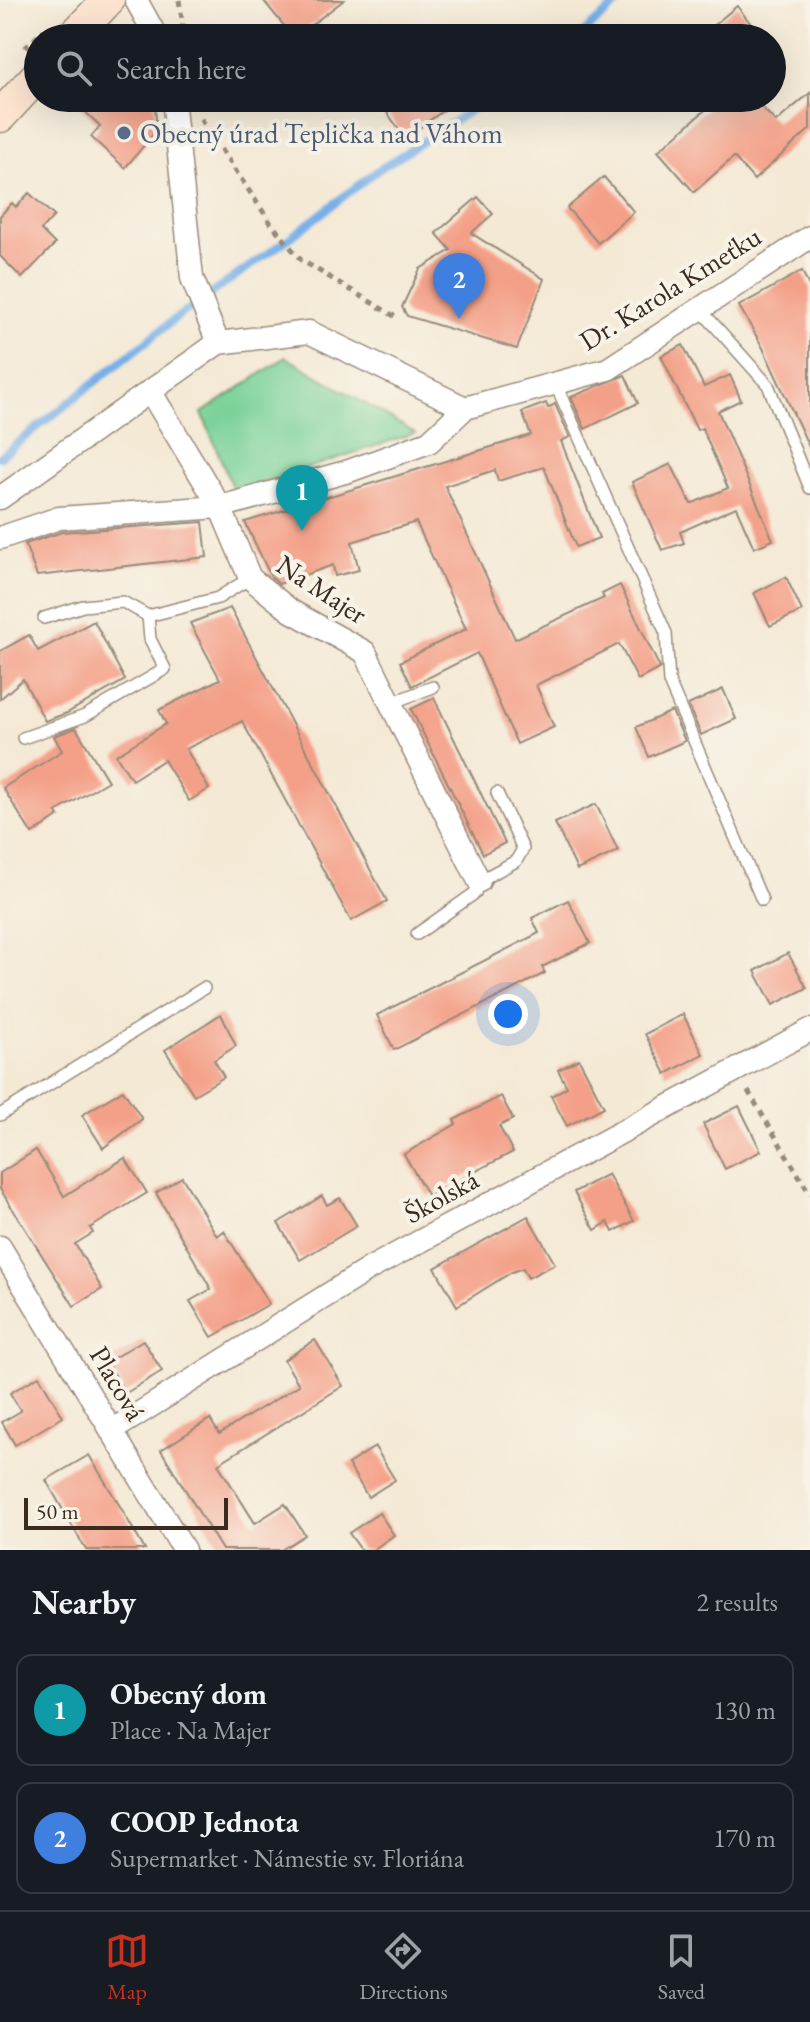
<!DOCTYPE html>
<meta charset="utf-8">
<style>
:root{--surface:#171b24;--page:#20242c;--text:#f1f3f6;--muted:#9ea1a6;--line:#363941;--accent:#c8321e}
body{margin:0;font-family:"EB Garamond",serif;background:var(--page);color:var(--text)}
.scale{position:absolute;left:24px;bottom:20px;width:204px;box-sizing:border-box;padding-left:8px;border:4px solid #3b2a1e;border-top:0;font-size:22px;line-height:28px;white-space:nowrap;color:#3b2a1e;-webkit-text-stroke:6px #f7f3e8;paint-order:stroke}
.you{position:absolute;left:508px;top:1014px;width:28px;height:28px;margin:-20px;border:6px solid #fff;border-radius:50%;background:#1a73e8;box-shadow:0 0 0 12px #1a73e833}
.badge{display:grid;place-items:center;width:52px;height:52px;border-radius:50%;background:var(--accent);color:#fff;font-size:26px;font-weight:700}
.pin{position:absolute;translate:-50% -66px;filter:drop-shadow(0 2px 4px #0008)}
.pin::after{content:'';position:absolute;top:42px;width:28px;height:24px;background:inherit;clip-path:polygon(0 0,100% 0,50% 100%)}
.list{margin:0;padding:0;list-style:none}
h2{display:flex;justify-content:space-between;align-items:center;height:104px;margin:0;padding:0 32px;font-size:34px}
h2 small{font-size:26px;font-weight:400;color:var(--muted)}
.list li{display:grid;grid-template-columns:52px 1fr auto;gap:24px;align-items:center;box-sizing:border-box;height:112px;margin:0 16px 16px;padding:0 16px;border:2px solid var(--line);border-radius:16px}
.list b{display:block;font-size:30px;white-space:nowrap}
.list p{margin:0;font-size:26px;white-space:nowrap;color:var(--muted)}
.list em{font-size:26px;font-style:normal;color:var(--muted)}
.icon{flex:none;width:44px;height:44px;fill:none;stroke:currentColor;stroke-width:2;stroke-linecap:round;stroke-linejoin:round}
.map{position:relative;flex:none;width:810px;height:1550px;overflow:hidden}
.search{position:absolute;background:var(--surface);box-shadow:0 8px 32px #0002;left:24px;right:24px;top:24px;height:88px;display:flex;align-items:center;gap:20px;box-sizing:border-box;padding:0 28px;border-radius:44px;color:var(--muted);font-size:30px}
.sheet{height:360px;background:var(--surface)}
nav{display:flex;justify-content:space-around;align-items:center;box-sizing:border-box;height:112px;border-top:2px solid var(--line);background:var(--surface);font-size:22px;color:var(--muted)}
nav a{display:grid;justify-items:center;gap:4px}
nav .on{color:var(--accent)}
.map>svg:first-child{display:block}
.green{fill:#78d197;stroke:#5a7e5a;stroke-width:2}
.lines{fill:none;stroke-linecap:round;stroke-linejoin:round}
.stream{stroke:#77afe7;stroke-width:8}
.building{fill:#f4a088}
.lane-casing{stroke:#988a7a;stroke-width:14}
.street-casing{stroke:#988a7a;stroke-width:25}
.secondary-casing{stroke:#988a7a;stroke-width:35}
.path{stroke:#988a7a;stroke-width:5;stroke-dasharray:6 6;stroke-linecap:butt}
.lane{stroke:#fff;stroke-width:11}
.street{stroke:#fff;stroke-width:22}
.secondary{stroke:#fde4d1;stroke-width:32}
.service-dot{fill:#5c6f8a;stroke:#f7f3e8;stroke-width:3}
.labels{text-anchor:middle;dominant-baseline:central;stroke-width:8;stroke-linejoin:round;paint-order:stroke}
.service-label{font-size:28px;fill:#4e5e75;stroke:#f7f3e8;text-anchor:start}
.street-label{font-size:28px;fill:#3b2a1e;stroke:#f7f3e8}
</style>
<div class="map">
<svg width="810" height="1550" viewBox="0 0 810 1550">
<rect width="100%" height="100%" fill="#f7f3e8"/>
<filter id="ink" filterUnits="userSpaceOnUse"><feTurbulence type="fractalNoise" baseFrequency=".0125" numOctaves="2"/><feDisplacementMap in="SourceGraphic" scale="16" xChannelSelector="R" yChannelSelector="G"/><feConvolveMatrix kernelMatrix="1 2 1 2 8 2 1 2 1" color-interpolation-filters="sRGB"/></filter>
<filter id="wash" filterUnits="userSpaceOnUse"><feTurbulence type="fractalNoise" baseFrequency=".006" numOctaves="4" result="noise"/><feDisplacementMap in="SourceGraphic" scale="32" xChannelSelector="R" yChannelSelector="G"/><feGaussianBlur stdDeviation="1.8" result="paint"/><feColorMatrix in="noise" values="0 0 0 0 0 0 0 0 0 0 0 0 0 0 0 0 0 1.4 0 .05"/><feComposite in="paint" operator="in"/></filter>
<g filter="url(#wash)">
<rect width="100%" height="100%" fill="#f4e9d5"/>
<!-- green -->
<path class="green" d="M286,357l129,76 -181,59 -32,-79z"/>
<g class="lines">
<!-- stream -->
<g class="stream">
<path d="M577,38l45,-38"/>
<path d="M0,457l176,-139 111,-78 91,-70 112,-72"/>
</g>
</g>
<g id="blocks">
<!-- building -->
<g class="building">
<path d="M263,0h81l-50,38z"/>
<path d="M737,6l25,32h-64z"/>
<path d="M810,93v36l-56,51 -20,-23 -40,35 -36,-41 61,-53h34l23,24z"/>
<path d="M71,98h83l3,32 -32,38 -34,-31 9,-11z"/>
<path d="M377,98h84l-56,40z"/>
<path d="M604,177l30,35 -36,31 -31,-35z"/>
<path d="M29,193l25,23 -13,14 14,14 -33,34 -22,-22v-40l12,-13 4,4z"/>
<path d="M478,197l15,17 -22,19 73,46 -27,70 -110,-33 -5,-9 18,-38 31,-19 -15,-17z"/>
<path d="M802,271l8,17v161l-48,-103 -23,-40z"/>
<path d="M683,345l21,42 26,-12 11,25 -23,11 55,129 -19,8 -18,-41 -56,25 4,11 -22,7 -30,-68 39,-18 20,40 37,-16 -26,-60 -5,2 -36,-74z"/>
<path d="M625,375l13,28 -53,26 -14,-32z"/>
<path d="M546,403l2,5 7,-4 15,33 -9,4 38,97 -23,9 -32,-80 -46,14 -3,-11 -50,16 70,153 89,-41 -2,-4 18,-9 40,83 -22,12 -19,-36 -83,41 18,42 -37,17 -40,-91 -65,33 -12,-24 66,-33 -50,-107 -64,20 7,28 -24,6 -2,-11 -54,19 -8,-7 -26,-55 286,-87 -9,-23z"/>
<path d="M203,522l4,35 -170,19 -12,-32 37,-12z"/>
<path d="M786,577l16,34 -32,15 -16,-33z"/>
<path d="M230,608l157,293 -36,20 -109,-200 -56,28 23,40 -20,12 -25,-41 -32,20 -16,-25 50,-31 -7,-14 61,-31 -30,-56z"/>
<path d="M94,621l31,59 -58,33 -22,8 -22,-42 -23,20v-48l29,-16 9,16z"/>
<path d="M723,689l13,30 -35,16 -13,-30z"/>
<path d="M434,698l71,145 -22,11 -72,-145z"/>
<path d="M672,711l13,30 -36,16 -13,-30z"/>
<path d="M76,728l32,53 -52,31 3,4 -27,18 -29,-46 59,-37 -8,-15z"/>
<path d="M596,804l22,47 -41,19 -22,-47z"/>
<path d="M568,900l22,43 -48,24 3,6 -151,77 -17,-35 162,-82 -7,-15z"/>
<path d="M788,953l19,35 -34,17 -18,-34z"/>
<path d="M221,1014l15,32 -22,14 10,17 -30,18 -29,-45z"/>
<path d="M683,1014l20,40 -37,20 -21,-40z"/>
<path d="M579,1059l25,48 -37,19 -16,-30 16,-9 -9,-17z"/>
<path d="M123,1090l19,29 -39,29 -21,-33z"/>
<path d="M501,1096l12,23 -14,7 14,26 -85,44 -24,-42 52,-30 -2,-4z"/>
<path d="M739,1106l22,45 -36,18 -22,-45z"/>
<path d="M36,1150l28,46 61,-38 22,35 -57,35 3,5 -18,11 27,45 -28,17 -74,-117v-16z"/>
<path d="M608,1174l26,47 -21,11 -5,-10 -13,8 -21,-38z"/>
<path d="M182,1177l35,59 7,-5 45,73 -57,33 -22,-36 21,-12 -55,-96z"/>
<path d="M322,1196l5,9 13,-7 17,28 -57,34 -22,-37z"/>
<path d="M528,1216l27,48 -27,14 -5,-10 -11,4 -55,34 -22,-38z"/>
<path d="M143,1340l19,31 -36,22 -19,-31z"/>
<path d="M315,1340l28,46 -125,78 37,59 30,-19 20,31 -24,15h-59l-61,-100 49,-31 9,15 80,-49 -15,-25z"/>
<path d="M39,1376l24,41 -48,28 -13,-23 19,-11 -11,-18z"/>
<path d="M375,1447l20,33 -27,17 -20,-33z"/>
<path d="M89,1455l32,53 24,42h-59l-40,-70z"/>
<path d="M379,1513l15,22 -21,15h-12l-12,-17z"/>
</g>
</g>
</g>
<g filter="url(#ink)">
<use href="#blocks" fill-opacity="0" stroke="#988a7a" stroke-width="2"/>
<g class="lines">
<defs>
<g id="lane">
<path d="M700,309l68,76 42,103"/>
<path d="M556,385l110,248 3,49 93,218"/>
<path d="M44,618l39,-12 40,-4 25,14 70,-18 32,-20"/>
<path d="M391,703l42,-16"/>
<path d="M23,738l62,-22 80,-47 -15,-30 -2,-23"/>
<path d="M417,934l58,-41 4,-12 37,-20 7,-12 -26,-56"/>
<path d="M0,1115l204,-127"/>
</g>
<g id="street">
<path d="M136,0l21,38"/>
<path d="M173,98l19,180 26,65"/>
<path d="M150,391l70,116 30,71 41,33 74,41 114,229"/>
<path d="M0,498l218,-155 91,-11 156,76"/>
<path d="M0,538l59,-20 161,-11 129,-36 80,-29 36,-34 143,-39 202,-132"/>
<path d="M0,1247l184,303"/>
<path d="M111,1431l258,-162 441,-239"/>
</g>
<g id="secondary">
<path d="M72,38l36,-38"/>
<path d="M0,116l38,-41"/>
</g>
</defs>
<!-- lane casing -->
<use href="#lane" class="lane-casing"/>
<!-- street casing -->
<use href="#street" class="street-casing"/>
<!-- secondary casing -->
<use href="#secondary" class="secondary-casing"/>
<!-- path -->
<g class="path">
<path d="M179,0l6,38"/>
<path d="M25,48l19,-18"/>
<path d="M201,119l69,103 31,38 98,59"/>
<path d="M748,1091l62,103"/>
</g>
<!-- lane -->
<use href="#lane" class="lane"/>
<!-- street -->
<use href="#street" class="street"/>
<!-- secondary -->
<use href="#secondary" class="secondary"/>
</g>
</g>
<!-- markers -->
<circle class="service-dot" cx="124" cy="133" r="8"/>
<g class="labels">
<!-- service labels -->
<g class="service-label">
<text x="140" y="133">Obecný úrad Teplička nad Váhom</text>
</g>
<!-- street labels -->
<g class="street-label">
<text transform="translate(670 288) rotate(-32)">Dr. Karola Kmeťku</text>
<text transform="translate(322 589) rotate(33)">Na Majer</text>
<text transform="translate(441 1196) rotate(-29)">Školská</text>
<text transform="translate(118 1383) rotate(59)">Placová</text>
</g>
</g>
</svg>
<div class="scale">50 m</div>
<div class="you"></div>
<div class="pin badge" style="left:302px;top:531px;background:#0f9aa8">1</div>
<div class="pin badge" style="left:459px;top:319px;background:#3f7fe0">2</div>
<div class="search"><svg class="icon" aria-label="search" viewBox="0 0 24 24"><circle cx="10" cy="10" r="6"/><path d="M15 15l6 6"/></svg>Search here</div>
</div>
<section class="sheet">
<h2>Nearby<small>2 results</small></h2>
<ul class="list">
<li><span class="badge" style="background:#0f9aa8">1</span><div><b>Obecný dom</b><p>Place · Na Majer</p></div><em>130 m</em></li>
<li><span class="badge" style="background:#3f7fe0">2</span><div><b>COOP Jednota</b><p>Supermarket · Námestie sv. Floriána</p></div><em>170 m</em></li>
</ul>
</section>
<nav>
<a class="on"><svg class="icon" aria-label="map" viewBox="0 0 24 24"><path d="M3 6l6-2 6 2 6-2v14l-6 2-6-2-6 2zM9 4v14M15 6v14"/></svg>Map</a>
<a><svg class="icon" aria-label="directions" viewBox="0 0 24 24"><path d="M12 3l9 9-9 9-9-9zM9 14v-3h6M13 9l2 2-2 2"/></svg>Directions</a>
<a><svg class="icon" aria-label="saved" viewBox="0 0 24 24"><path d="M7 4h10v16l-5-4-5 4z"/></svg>Saved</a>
</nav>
